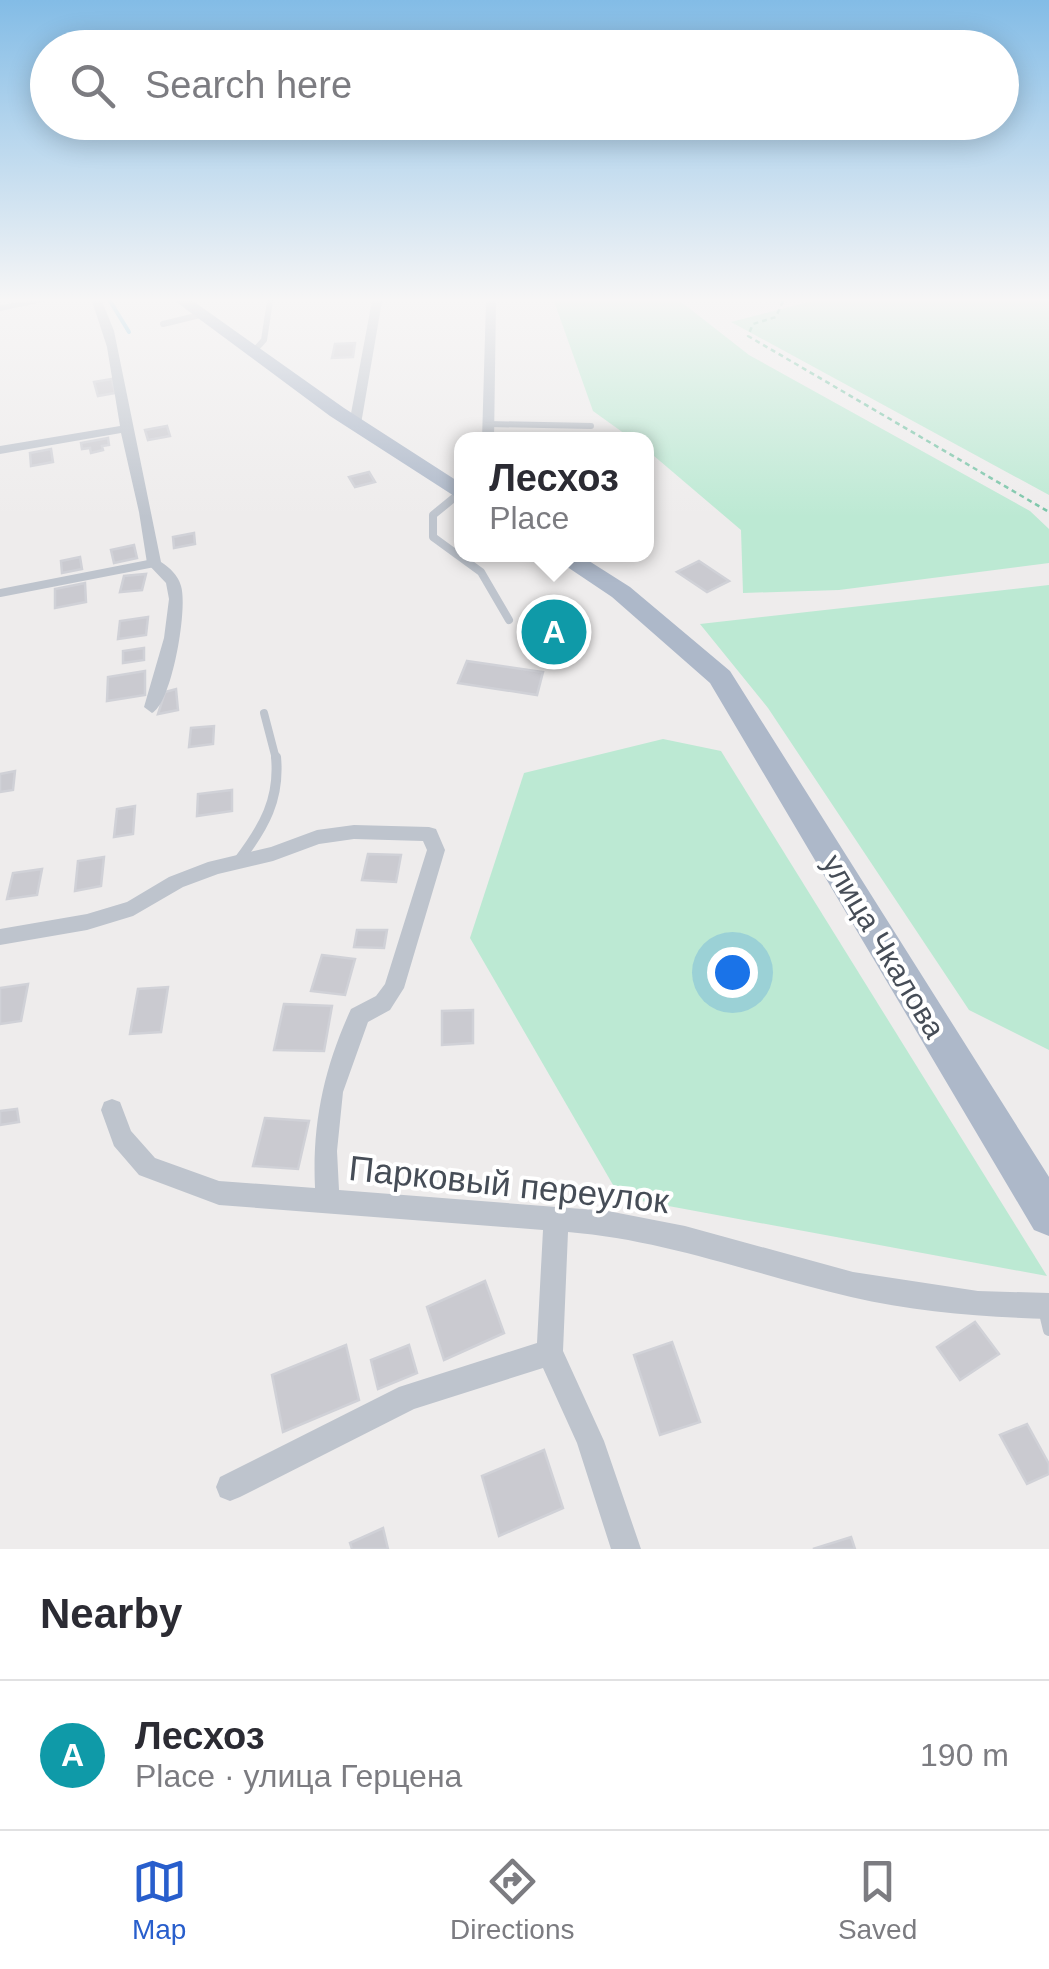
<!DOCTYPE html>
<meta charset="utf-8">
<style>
:root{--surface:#fff;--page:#f7f7f7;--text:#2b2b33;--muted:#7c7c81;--line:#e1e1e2;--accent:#285ecc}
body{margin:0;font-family:Arial,sans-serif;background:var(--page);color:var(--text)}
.you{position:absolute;left:732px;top:972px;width:35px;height:35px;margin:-25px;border:8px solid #fff;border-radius:50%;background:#1a73e8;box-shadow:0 0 0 15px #1a73e833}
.badge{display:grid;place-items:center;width:65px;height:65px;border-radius:50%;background:var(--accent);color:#fff;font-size:32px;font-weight:700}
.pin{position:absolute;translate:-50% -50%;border:5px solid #fff;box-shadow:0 2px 10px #0006}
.popup{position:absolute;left:454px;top:432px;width:200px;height:130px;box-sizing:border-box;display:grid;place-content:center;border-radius:20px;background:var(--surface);filter:drop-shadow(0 2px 8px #0005);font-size:32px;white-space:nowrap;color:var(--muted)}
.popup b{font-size:38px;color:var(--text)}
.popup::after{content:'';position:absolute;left:50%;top:100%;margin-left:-20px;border:20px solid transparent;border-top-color:var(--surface)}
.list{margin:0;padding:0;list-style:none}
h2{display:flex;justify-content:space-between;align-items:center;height:130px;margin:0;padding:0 40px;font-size:42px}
h2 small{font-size:32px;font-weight:400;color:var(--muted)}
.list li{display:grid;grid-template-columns:65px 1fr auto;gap:30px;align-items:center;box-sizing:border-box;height:150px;padding:0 40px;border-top:2px solid var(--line)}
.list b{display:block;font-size:38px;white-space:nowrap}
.list p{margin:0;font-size:32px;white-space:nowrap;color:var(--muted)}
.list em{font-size:32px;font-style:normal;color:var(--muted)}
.icon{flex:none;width:55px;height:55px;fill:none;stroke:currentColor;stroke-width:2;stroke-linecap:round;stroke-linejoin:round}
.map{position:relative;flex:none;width:1049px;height:1549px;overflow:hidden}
.search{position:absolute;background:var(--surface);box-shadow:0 5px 25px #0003;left:30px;right:30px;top:30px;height:110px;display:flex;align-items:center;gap:25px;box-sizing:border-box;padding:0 35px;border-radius:55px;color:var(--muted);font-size:38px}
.sheet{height:280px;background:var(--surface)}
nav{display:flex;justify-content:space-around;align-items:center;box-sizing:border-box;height:140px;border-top:2px solid var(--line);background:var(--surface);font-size:28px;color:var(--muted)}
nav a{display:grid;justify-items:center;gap:5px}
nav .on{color:var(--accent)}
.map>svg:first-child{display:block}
.green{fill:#bce9d3}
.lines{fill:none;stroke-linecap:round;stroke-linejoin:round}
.stream{stroke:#8dc8e3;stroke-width:4}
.building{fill:#cacad0;stroke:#d0d1d7;stroke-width:2.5}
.path{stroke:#78c4a7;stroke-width:2.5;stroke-dasharray:5 4;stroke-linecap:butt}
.lane-far3{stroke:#bec4cd;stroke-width:6}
.lane-far2{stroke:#bec4cd;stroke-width:8}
.lane-far1{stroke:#bec4cd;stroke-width:10}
.lane{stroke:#bec4cd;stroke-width:12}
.street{fill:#bec4cd;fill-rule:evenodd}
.primary{fill:#adb8c9;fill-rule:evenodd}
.labels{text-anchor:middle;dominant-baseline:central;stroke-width:8;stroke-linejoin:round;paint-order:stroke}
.street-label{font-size:30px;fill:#464d57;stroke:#fff}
.near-street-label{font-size:35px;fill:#464d57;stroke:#fff}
</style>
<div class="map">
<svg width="1049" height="1549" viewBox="0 0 1049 1549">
<rect width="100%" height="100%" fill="#eeecec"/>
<!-- green -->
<g class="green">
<path d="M554,301h126l69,54 281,156 19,18v34l-210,27 -96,3 -2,-63 -94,-80 -1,-10 -14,-1 -39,-28z"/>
<path d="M812,301h237v194l-318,-173z"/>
<path d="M1049,585v465l-80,-40 -201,-302 -68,-84z"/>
<path d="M663,739l58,12 326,525 -427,-79 -150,-259 54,-165z"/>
</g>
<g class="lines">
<!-- stream -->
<path class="stream" d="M110,301l19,31"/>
</g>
<!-- building -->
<g class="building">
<path d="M355,343l-2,14 -21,1 3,-14z"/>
<path d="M112,379l3,14 -17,3 -4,-14z"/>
<path d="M167,426l3,10 -22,4 -3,-10z"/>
<path d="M108,438l1,7 -7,1 1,4 -12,3 -1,-5 -8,1 -1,-6z"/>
<path d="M51,449l2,13 -22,4 -1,-13z"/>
<path d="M369,472l6,10 -20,5 -6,-10z"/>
<path d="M194,533l1,11 -21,4 -1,-11z"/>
<path d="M134,545l3,13 -23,5 -3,-13z"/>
<path d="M80,557l2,12 -20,4 -1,-12z"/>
<path d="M699,561l30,20 -22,11 -30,-20z"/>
<path d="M146,574l-4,16 -22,2 4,-16z"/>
<path d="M85,583l1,19 -31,6v-19z"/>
<path d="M148,617l-2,18 -28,4 2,-18z"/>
<path d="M542,617h23l4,30 -28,1z"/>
<path d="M144,648v12l-21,3v-12z"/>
<path d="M467,661l76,11 -6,23 -79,-12z"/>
<path d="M145,671v24l-38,6 1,-24z"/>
<path d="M176,689l2,21 -20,4 7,-22z"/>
<path d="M214,726l-1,18 -24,3 2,-19z"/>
<path d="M15,771l-2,19 -13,2v-18z"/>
<path d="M232,790v21l-35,5 1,-22z"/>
<path d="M135,806l-2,28 -19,3 3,-28z"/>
<path d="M368,854l33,1 -5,27 -34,-2z"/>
<path d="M104,857l-3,29 -26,5 3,-30z"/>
<path d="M42,869l-5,26 -30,4 6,-26z"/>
<path d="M357,930h30l-3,18 -30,-1z"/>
<path d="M322,955l33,4 -10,36 -34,-4z"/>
<path d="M28,984l-7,37 -21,3v-36z"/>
<path d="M168,987l-7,45 -31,2 8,-45z"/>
<path d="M284,1004l48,2 -8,45 -50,-1z"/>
<path d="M473,1010v33l-31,2v-34z"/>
<path d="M17,1109l2,13 -19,3v-14z"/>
<path d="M265,1118l44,3 -11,48 -45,-3z"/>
<path d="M485,1281l19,52 -60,27 -17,-53z"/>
<path d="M975,1322l24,32 -39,26 -23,-33z"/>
<path d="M672,1342l28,80 -40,13 -26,-80z"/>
<path d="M346,1345l13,55 -76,32 -11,-57z"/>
<path d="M409,1345l8,28 -39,16 -7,-29z"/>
<path d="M1027,1424l22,40v10l-22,10 -27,-49z"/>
<path d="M544,1450l19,58 -64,28 -17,-60z"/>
<path d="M383,1528l5,21h-36l-2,-6z"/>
<path d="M851,1537l4,12h-42z"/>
</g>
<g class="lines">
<!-- path -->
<path class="path" d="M783,301l-7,16 -23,7 -5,12 301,176"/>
<!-- lane-far3 -->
<g class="lane-far3">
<path d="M163,324l37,-9"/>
<path d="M253,352l11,-12 6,-39"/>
<path d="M490,424l101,2"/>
<path d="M452,500l8,-7"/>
</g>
<!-- lane-far2 -->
<g class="lane-far2">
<path d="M455,497l-22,18v22l48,35 28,48"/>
<path d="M0,593l154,-30"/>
<path d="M264,713l12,46"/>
</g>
<!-- lane-far1 -->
<path class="lane-far1" d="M239,860c25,-33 41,-61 37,-103"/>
<!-- lane -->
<path class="lane" d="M1044,1309l5,21"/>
<!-- street -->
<g class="street">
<path d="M28,301h20l-48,10v-6z"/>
<path d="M92,301h10l12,30 47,231c9,6 17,13 20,24 7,22 -9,117 -29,127l-8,-6 20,-69 5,-39 -3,-16 -19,-20 -8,-51 -18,-79 -121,21v-8l120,-20 -13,-79z"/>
<path d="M372,301h10l-21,123 -6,4 -6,-4z"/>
<path d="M486,301h10l-2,139h-12z"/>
<path d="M354,825l75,2 7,2 9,21 -41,138 -14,22 -22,12 -25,70 -6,59 2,39 269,21 77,15 168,46 125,19 71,2v26c-66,-2 -133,-7 -198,-22 -95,-22 -185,-57 -283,-65l-5,119 41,90 37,108h-30l-34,-106 -34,-75 -129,41 -174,88 -10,4 -10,-4 -4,-10 4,-10 179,-90 138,-44 6,-113 -324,-25 -80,-30 -25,-29 -13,-36 3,-8 8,-3 8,3 11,29 24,27 64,23 96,7c-3,-65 9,-120 36,-179l25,-13 9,-12 42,-134 -4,-9 -69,-2 -35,5 -46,17 -55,13 -35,13 -50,29 -46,14 -87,15v-16l87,-15 40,-12 42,-25 39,-15 63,-15 46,-17z"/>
</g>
<!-- primary -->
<g class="primary">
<path d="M175,301h18l151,107 118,76v17l-132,-85z"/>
<path d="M548,554h30l52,33 100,84 319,506v59l-15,-6 -324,-547 -98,-86z"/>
</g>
</g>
<!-- sky -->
<linearGradient id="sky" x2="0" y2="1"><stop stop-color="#83bce6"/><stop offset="0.58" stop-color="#f7f6f6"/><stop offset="1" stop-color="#f7f6f6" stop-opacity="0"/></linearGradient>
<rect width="1049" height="517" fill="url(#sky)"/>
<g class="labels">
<!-- street labels -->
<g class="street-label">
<text transform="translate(884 946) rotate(59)">улица Чкалова</text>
</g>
<!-- near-street labels -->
<g class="near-street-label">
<text transform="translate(509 1184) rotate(6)">Парковый переулок</text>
</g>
</g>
</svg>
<div class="you"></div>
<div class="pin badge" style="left:554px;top:632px;background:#0f9aa8">A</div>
<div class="popup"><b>Лесхоз</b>Place</div>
<div class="search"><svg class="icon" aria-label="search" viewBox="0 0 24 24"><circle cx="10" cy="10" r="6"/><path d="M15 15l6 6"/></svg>Search here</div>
</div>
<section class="sheet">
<h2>Nearby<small></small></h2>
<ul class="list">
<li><span class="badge" style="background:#0f9aa8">A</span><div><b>Лесхоз</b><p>Place · улица Герцена</p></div><em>190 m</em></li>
</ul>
</section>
<nav>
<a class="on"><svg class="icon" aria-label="map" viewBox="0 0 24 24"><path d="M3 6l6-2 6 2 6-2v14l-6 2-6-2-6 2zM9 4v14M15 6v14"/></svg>Map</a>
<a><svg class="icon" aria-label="directions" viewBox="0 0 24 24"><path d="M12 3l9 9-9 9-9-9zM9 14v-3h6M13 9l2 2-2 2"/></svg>Directions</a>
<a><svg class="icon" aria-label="saved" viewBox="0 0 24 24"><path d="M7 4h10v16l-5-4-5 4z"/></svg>Saved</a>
</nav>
